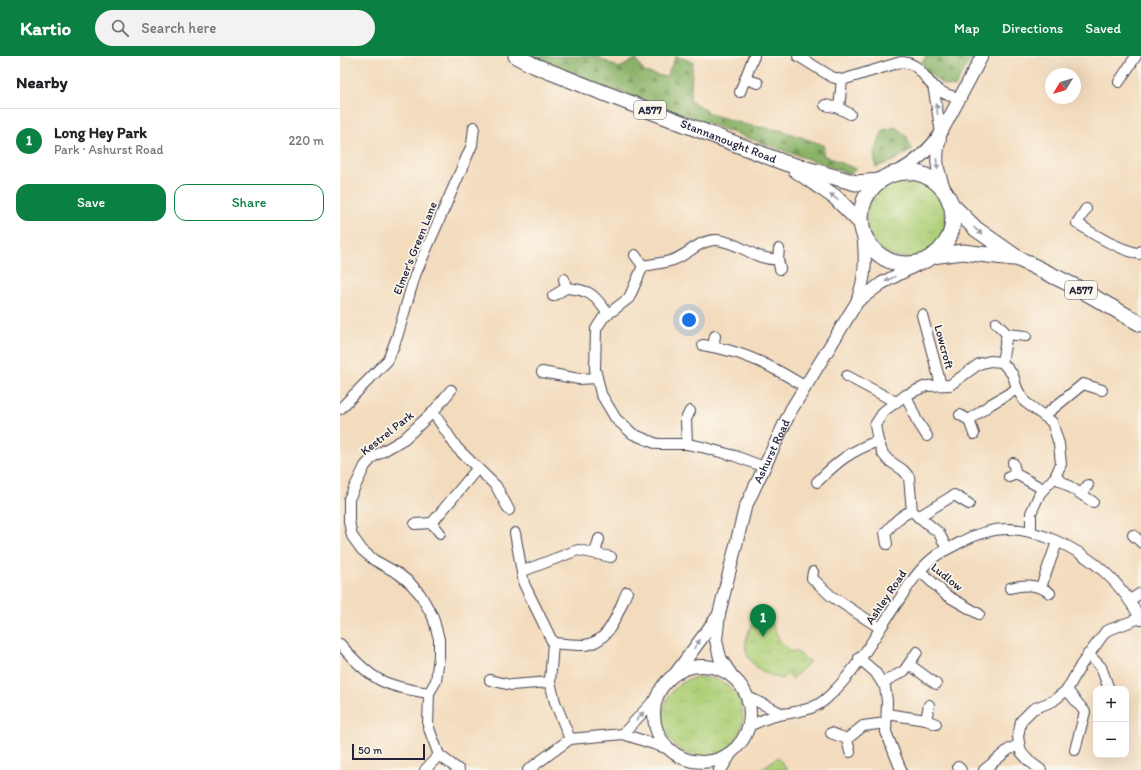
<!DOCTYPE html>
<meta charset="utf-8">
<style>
:root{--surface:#fff;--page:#f2f2f2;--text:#202124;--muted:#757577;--line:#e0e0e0;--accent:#0b8043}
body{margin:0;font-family:Itim,sans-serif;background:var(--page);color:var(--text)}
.controls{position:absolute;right:12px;bottom:12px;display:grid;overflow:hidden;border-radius:8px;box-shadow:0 4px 16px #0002}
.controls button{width:36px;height:36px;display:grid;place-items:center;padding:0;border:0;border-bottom:1px solid var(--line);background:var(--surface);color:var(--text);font:20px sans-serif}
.compass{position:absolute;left:705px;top:12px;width:36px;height:36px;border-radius:50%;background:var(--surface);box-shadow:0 4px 16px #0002;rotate:232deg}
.scale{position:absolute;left:12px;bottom:10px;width:73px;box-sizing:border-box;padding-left:4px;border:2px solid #22223b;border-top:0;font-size:11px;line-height:14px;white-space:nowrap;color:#22223b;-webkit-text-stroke:3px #fbf7ec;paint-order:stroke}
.you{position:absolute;left:349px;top:264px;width:14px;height:14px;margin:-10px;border:3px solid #fff;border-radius:50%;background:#1a73e8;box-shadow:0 0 0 6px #1a73e833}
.badge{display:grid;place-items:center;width:26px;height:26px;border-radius:50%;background:var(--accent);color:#fff;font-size:13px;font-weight:700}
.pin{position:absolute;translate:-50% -33px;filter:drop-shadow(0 1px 2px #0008)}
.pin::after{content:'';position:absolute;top:21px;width:14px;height:12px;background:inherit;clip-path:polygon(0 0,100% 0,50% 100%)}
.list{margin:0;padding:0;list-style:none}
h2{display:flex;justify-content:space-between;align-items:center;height:52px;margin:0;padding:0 16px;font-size:17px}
h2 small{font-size:13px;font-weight:400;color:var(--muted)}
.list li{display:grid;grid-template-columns:26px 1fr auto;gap:12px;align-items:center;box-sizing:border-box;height:64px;padding:0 16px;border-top:1px solid var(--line)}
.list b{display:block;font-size:15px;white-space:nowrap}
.list p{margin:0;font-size:13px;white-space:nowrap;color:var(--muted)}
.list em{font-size:13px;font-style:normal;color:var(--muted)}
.actions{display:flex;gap:8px;padding:12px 16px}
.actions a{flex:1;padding:9px 0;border:1px solid var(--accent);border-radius:12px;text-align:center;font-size:14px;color:var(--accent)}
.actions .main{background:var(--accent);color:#fff}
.icon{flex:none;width:22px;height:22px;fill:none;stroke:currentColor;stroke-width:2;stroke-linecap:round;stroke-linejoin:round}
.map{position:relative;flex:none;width:801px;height:714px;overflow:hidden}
header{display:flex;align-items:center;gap:24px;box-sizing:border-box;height:56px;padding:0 20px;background:var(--accent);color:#fff}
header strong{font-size:19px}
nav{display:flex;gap:22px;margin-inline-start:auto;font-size:14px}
.search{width:280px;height:36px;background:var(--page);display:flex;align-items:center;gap:10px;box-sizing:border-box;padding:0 14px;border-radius:22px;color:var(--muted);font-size:15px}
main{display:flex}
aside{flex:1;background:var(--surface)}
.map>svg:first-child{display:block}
.grass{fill:url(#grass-tufts);stroke:#687859}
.forest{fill:url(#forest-firs);stroke:#566a52}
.pitch{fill:#adcf77;stroke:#687859}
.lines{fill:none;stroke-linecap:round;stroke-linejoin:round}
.minor-casing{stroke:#413e4e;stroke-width:12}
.tertiary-casing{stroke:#413e4e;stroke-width:14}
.primary-casing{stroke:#413e4e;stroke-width:17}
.minor{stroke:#fff;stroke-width:10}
.tertiary{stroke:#fff;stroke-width:12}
.primary{stroke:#fff;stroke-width:15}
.oneway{fill:#9c9ca7}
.labels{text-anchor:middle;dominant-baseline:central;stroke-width:3.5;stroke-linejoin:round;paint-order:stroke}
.shield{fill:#fbf7ec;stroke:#636270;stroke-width:1}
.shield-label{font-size:11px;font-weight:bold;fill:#22223b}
.street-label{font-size:12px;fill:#22223b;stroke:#fbf7ec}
</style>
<header>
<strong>Kartio</strong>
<div class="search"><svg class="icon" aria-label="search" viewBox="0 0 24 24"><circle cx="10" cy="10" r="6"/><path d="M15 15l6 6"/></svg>Search here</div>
<nav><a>Map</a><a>Directions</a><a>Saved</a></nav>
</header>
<main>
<aside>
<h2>Nearby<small></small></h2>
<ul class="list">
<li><span class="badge">1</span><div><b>Long Hey Park</b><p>Park · Ashurst Road</p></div><em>220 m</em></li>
</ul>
<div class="actions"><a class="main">Save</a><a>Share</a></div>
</aside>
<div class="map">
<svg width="801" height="714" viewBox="0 0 801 714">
<defs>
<pattern id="grass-tufts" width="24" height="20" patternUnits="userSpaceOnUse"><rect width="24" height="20" fill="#adcf77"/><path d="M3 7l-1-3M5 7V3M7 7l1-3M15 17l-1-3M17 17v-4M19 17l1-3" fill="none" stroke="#95b168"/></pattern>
<pattern id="forest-firs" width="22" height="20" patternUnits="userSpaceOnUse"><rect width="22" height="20" fill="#8ab268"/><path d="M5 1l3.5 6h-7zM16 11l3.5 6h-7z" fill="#709057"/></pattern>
</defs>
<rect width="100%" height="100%" fill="#fbf7ec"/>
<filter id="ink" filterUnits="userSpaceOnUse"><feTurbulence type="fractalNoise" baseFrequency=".025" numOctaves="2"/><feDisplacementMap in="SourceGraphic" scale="8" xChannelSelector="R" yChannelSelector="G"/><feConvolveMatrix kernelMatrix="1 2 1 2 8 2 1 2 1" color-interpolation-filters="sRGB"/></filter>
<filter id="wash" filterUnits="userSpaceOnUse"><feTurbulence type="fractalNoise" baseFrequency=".012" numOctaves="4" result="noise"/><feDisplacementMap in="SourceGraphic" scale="16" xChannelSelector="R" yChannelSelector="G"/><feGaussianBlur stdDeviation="0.9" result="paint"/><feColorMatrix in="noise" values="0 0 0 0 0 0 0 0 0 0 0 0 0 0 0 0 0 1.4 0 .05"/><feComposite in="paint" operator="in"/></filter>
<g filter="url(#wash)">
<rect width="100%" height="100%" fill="#f3dbbd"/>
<!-- grass -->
<g class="grass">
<circle cx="566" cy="162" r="40"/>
<path d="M424,551l17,36 10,9 4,-2 15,12 -18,17 -4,-6 -6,6c-23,-6 -45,-21 -33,-48 3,-9 12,-15 15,-24z"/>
<circle cx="363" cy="661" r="40"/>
</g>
<!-- forest -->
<g class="forest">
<path d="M186,0h70l23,12 17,-9 8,13 22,5 10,-21 17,6 -3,38 21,14 36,11 33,5 44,15 -1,10 33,14 -6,5 -237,-84z"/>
<path d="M586,0h46l-17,31 -12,-2 -23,-19z"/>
<path d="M556,71l11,10 5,13 -19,11 -17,6 -2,-14 9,-23z"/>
</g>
<!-- pitch -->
<path class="pitch" d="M438,701l9,13h-27z"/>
</g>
<g filter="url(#ink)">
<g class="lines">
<defs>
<g id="minor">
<path d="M458,0l34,21 10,3 59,-18c18,1 21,13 32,24 8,7 16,10 26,12"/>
<path d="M405,23l9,-23"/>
<path d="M779,26l17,-26"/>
<path d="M593,29l8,48"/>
<path d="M400,36l5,-13 13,4"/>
<path d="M485,49l14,3 11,6"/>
<path d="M499,52l3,-28"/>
<path d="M746,153l-9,14c18,13 40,25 62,31l2,-3"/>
<path d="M439,193l-1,10 2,10"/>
<path d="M295,199l8,11"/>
<path d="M226,232c24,2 28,6 42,26"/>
<path d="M213,240l13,-8 -2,-9"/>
<path d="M582,259l19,70"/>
<path d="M656,267l11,11 19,2"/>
<path d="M363,289l10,2 2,-11"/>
<path d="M373,291c34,6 62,21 91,39"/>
<path d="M662,306l5,-28"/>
<path d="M202,316l37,7 18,-1"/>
<path d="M507,320l49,26"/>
<path d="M111,334l-18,22 24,36 39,38 13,24"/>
<path d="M566,339l10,24 11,17"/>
<path d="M0,353l48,-49 9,-23 18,-62 57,-130 2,-18"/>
<path d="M93,356l-29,27 -31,18 -8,9 -16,33v22l3,15 10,14 12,10 25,14 11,9 10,11 13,23 6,22v17l-3,25 -7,12 -1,33 11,29 20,15"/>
<path d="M620,359l9,5 5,14"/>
<path d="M704,360l39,-32 19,6"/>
<path d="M629,364l22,-16 26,-15"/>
<path d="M347,388l-1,-25 4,-8"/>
<path d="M424,411l-29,-11 -33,-9 -15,-3h-30l-24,-10 -17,-15 -15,-25 -6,-25 1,-40 7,-11 26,-20 14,-32c10,-2 21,-3 30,-6 15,-5 27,-21 44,-20 23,2 38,21 61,19"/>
<path d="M676,418l27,15"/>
<path d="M669,421l7,-3 -3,-11"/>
<path d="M715,421l38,25"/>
<path d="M477,426c20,-20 33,-31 61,-41"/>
<path d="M741,438l7,-9"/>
<path d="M578,461l36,-22 15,9"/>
<path d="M92,467l45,-54"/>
<path d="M75,468l17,-1 8,10"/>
<path d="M175,477l9,51 29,59 -3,39 5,20 15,37"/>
<path d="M793,479l8,7"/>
<path d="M547,488l-2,-11c9,-10 15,-18 27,-22"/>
<path d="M607,493l-8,-16 -27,-22 -3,-34 -6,-7 -15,-10 -5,-6 -5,-13 -3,-16 9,-14 22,-16 20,-9 24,-1 29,-21 11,-3 12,1 11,13 4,14 8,13 27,20 7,22 2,20 -6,13 -15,16 -9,20v18"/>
<path d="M255,497l4,-14"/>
<path d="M183,515l55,-21 33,7"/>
<path d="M580,515l26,24 33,19"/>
<path d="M473,516l-1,6 19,18 49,32"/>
<path d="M701,531l16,-45"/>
<path d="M670,532c15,-4 27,-4 40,5"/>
<path d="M790,544l11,-7"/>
<path d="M213,587c10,1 21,2 31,2 26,-2 34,-34 43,-53"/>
<path d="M0,588c31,36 43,42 89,49"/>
<path d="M748,598l13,13 8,22"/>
<path d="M519,602l16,14 10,15 2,14 -1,31 15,38"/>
<path d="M570,609l26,19"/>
<path d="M150,624l21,5 39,-3"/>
<path d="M542,627l22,-12 13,-19"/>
<path d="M727,634l18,22 -10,38"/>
<path d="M408,641l35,17"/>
<path d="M589,649l-3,15 10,4"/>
<path d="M547,658l39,6"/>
<path d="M409,670c7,-3 15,-7 22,-9 20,-6 40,-4 56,-19 29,-26 48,-63 70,-95 12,-18 23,-36 40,-48 8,-5 17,-9 24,-13 34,-18 58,-16 93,-2 38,16 68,43 87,80"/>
<path d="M491,677l16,6 3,13"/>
<path d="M283,678l34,-37"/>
<path d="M507,683l16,-13 23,-3"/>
<path d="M618,711l3,3"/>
<path d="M85,714l14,-15"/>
<path d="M188,714l42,-31 53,-5 46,15"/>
<path d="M644,714l24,-20 10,-5"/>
<path d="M701,714l-12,-9 -8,-9 -3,-15 3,-16 12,-12 20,-8 14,-11 14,-25 25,-34 34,-13"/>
</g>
<g id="tertiary">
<path d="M600,82c-6,23 -2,35 6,55"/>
<path d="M556,117c19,-10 33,-22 45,-40l41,-77"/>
<path d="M518,245l24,-18 42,-22"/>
<circle cx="362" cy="658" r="48"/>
<path d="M336,617l42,-57"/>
<path id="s1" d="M392,620l-12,-18 -4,-18 3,-26 26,-106 46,-98 66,-108c9,-26 9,-43 6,-70"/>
<path d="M380,714l10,-16"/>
</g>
<g id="primary">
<path id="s2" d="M176,0l17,9 58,23 194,75 71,20 24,-2"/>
<path d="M456,114l39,27 27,27"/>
<circle cx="567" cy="162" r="46"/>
<path d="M610,147l26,26 43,30 57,28 65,37"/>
<path d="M592,200l31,-4 50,6"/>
</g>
</defs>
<!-- minor casing -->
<use href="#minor" class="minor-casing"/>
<!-- tertiary casing -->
<use href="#tertiary" class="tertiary-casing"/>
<!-- primary casing -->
<use href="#primary" class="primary-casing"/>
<!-- minor -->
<use href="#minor" class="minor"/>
<!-- tertiary -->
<use href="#tertiary" class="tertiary"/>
<!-- primary -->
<use href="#primary" class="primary"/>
</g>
<!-- one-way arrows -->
<defs><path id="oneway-solid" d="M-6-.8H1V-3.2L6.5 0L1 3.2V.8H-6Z"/></defs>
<g class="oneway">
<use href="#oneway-solid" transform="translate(597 53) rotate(-96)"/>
<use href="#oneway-solid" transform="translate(597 108) rotate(83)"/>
<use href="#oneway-solid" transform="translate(494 141) rotate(-142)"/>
<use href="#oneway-solid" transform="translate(638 175) rotate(40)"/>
<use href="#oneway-solid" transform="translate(550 223) rotate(152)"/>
<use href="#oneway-solid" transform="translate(357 588) rotate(-54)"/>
<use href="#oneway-solid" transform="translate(300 660) rotate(-47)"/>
</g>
</g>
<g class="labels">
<!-- shield labels -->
<g class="shield">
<rect x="294" y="45" width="32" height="18" rx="3"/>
<rect x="725" y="225" width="32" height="18" rx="3"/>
</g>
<g class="shield-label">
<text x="310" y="54">A577</text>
<text x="741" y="234">A577</text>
</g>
<!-- street labels -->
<g class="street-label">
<text stroke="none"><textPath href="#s2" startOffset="229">Stannanought Road</textPath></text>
<text transform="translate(75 192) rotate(-68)">Elmer's Green Lane</text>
<text transform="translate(604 291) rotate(75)">Lowcroft</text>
<text transform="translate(47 377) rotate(-38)">Kestrel Park</text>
<text stroke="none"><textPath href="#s1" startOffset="238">Ashurst Road</textPath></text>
<text transform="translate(607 521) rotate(39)">Ludlow</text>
<text transform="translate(546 541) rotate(-56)">Ashley Road</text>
</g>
</g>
</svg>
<div class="controls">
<button>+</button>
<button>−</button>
</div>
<svg class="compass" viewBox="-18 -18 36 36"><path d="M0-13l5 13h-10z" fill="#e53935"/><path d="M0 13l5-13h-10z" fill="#757577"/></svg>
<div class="scale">50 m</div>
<div class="you"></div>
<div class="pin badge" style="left:423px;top:581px">1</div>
</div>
</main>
